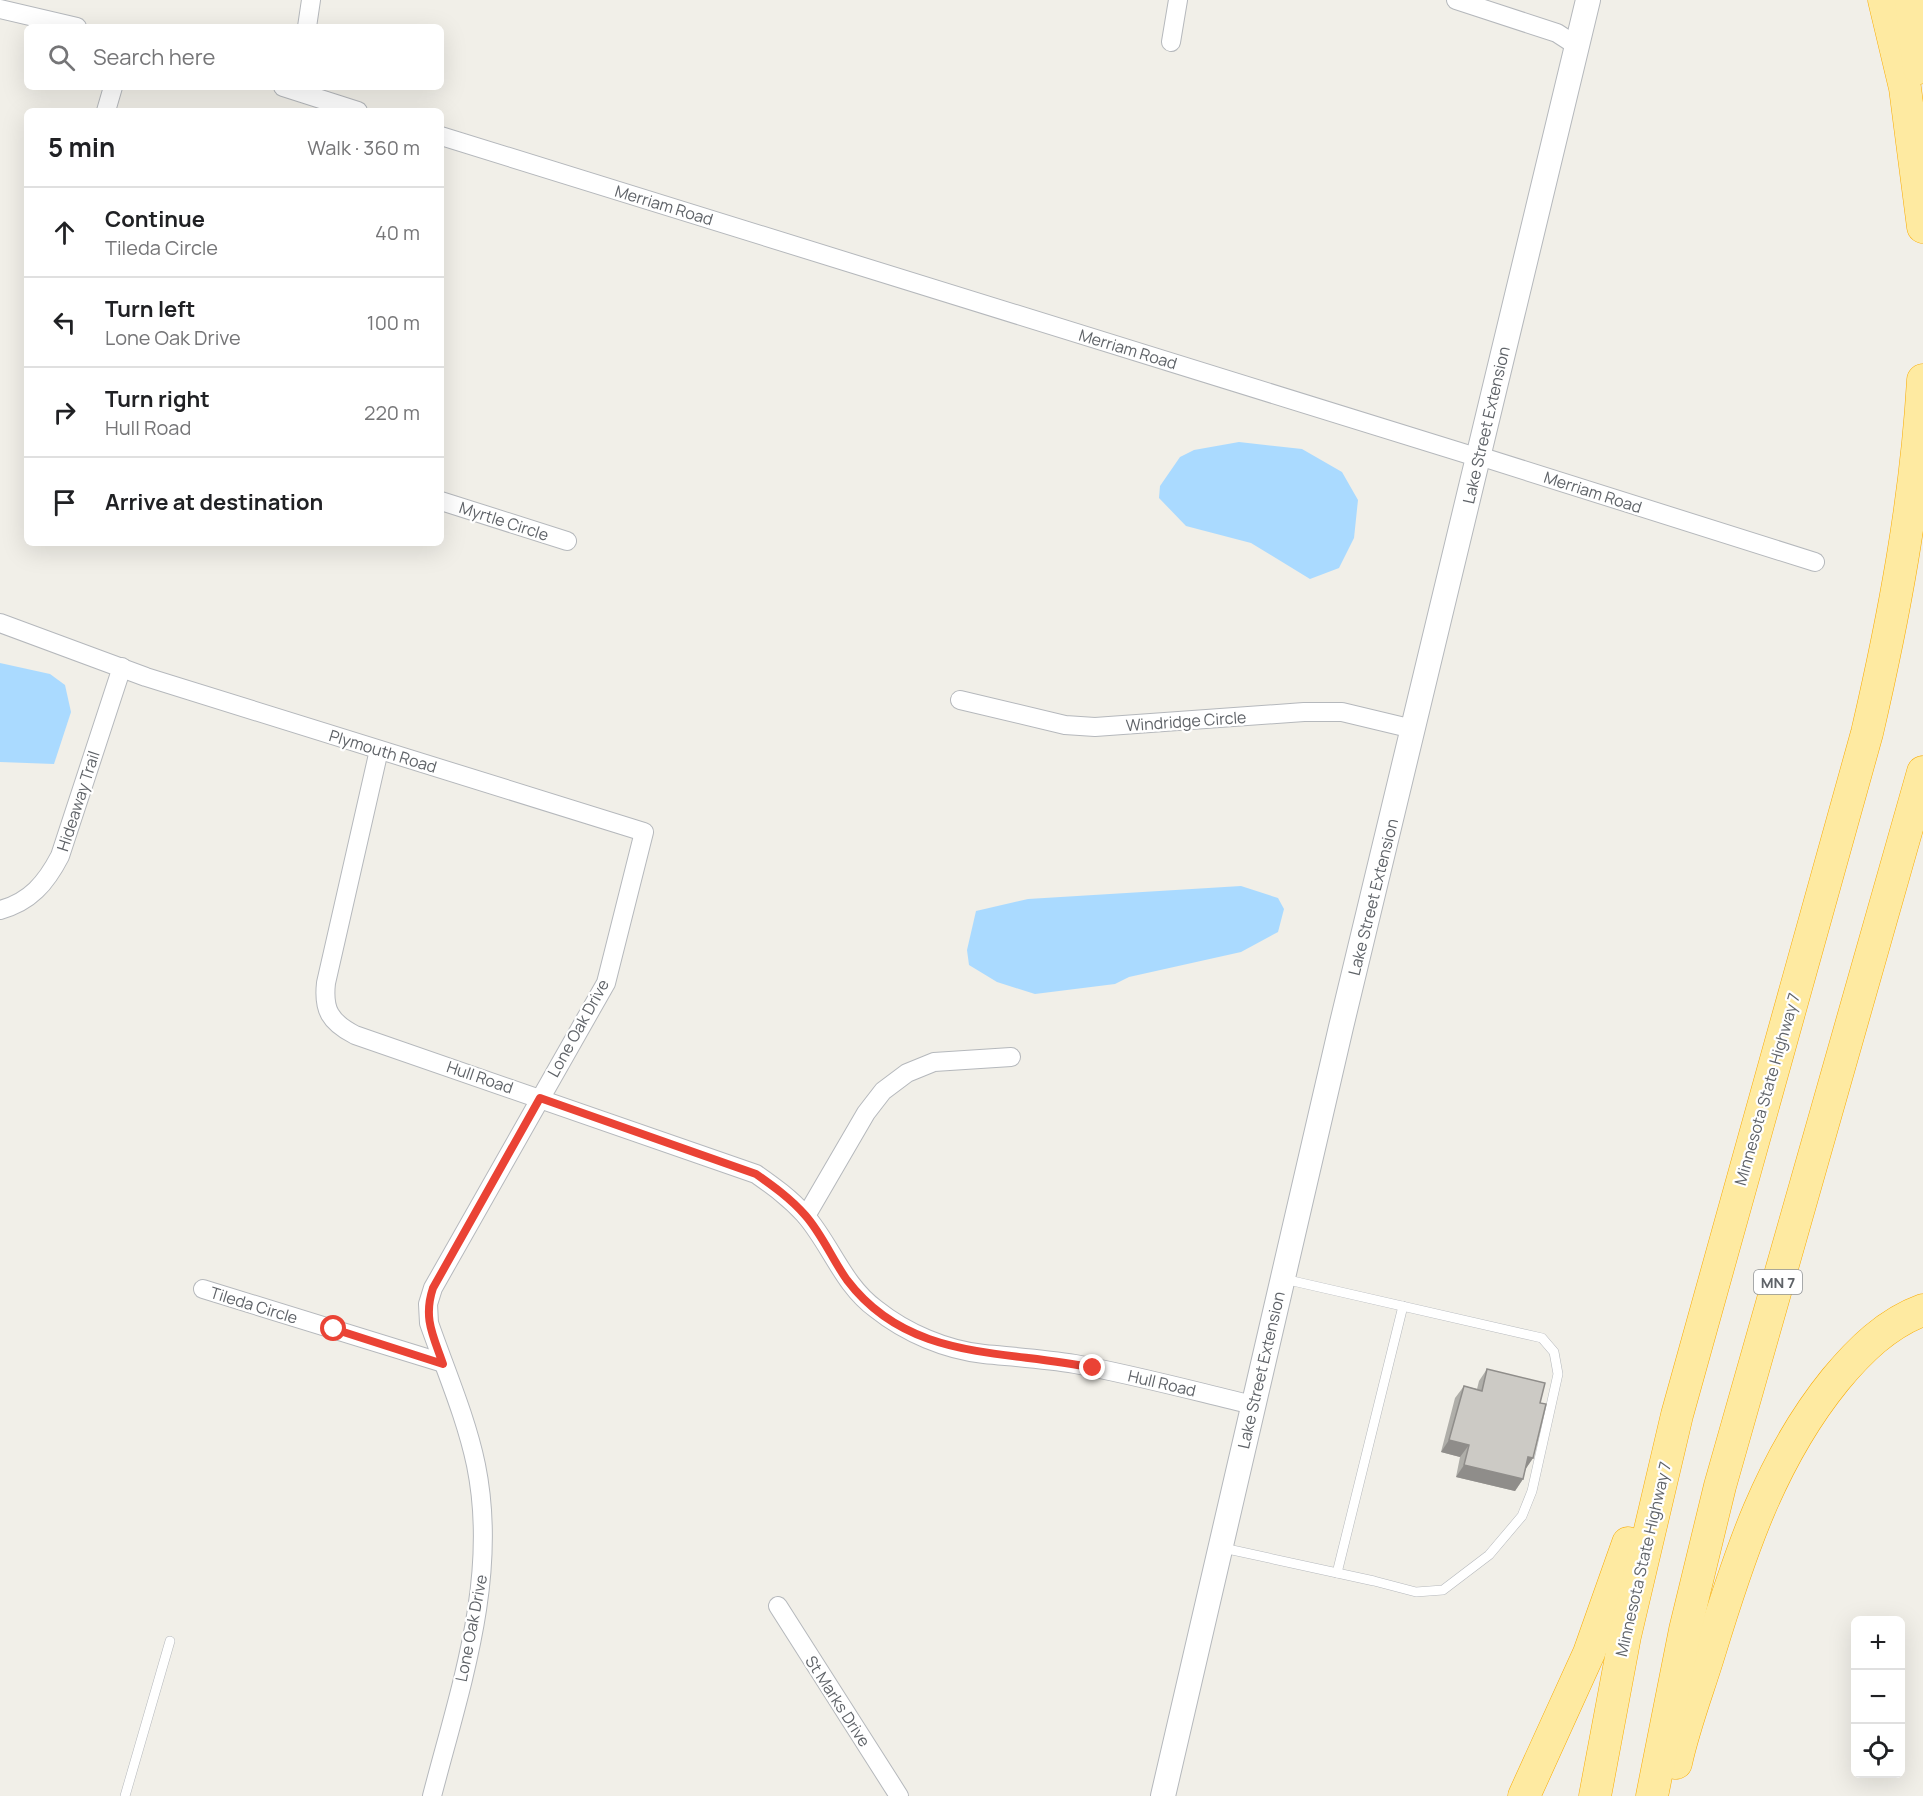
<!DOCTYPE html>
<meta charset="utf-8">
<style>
:root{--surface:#fff;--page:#f2f2f2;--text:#202124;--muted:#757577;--line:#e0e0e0}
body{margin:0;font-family:Manrope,sans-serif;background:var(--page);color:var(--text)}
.controls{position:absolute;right:18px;bottom:18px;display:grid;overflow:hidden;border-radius:9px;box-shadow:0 6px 24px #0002}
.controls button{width:54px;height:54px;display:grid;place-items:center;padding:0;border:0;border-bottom:2px solid var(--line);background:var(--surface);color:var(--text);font:30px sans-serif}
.stop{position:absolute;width:18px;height:18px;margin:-14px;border:4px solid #ea4335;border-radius:50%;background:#fff}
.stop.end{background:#ea4335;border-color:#fff;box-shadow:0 2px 6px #0008}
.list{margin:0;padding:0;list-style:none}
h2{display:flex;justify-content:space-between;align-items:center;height:78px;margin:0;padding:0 24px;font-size:26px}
h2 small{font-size:20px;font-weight:400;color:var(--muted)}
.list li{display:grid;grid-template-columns:39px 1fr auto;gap:18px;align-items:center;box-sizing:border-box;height:90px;padding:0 24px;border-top:2px solid var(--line)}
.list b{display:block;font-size:22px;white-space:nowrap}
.list p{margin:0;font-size:20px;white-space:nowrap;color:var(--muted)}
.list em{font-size:20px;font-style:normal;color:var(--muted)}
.icon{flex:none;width:33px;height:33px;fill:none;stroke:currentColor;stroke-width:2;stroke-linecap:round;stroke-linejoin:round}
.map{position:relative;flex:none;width:1923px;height:1796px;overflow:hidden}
.search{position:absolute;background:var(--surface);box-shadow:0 6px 24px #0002;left:24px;top:24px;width:420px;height:66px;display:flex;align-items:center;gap:15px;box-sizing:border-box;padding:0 21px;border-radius:9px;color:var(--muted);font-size:22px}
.panel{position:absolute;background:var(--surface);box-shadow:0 6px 24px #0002;left:24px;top:108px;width:420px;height:438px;border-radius:9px}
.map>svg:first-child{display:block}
.water{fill:#aadaff}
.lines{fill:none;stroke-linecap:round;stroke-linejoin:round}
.service-casing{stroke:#b5b8bc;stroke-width:10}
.minor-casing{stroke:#b5b8bc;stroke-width:20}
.tertiary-casing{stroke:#b5b8bc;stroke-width:26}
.trunk-casing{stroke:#f9ab00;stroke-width:33}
.service{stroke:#fff;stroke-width:9}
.minor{stroke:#fff;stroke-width:18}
.tertiary{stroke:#fff;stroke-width:24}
.trunk{stroke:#feeaa1;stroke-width:32}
.wall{fill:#afaea9}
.shaded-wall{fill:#8f8d8a}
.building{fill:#cccac5;stroke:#8f8d8a;stroke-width:1.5}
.route{stroke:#ea4335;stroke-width:8}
.labels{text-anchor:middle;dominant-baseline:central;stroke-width:4.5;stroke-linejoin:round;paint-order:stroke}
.shield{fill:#fff;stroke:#8f9295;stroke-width:1.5}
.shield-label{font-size:15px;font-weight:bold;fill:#5f6368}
.street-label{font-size:16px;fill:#5f6368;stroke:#fff}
</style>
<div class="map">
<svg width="1923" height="1796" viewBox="0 0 1923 1796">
<rect width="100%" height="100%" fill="#f1efe8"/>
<!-- water -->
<g class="water">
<path d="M1239,442l63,7 40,23 16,28 -4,38 -15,30 -29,11 -59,-36 -65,-17 -27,-28 1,-12 20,-29 14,-7z"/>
<path d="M0,663l50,11 15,11 6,27 -17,52 -54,-2z"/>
<path d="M1241,886l37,12 6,11 -6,23 -37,20 -112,25 -14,7 -80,10 -38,-12 -28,-17 -2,-15 9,-39 52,-12z"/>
</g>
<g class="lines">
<defs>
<g id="service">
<path d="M1223,1548l151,33 42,11 27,-2 46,-35 33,-39 10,-25 26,-117 -4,-22 -12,-14 -258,-59"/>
<path d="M1337,1573l66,-267"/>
<path d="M125,1796l45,-155"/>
</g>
<g id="minor">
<path d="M1456,0l101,33 20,13"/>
<path d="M0,9l77,18"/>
<path d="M307,27l4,-27"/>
<path d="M1171,42l7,-42"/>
<path d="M283,87l75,24"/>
<path d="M106,111l7,-24"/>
<path d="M441,136l1032,320h6l336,106"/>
<path d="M441,501l126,40"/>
<path d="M0,623l146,54 498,155 -38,151 -173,305 -5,16 1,19c16,46 37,94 47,142 23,113 -16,223 -44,331"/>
<path d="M960,700l105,25 30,2 209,-15h38l71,17"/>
<path d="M379,750l-53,233c-3,27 4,39 29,52l401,139c17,12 34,24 49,41 26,30 38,70 71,94 30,24 70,41 108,45 31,3 61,5 91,10 60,11 119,27 178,41"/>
<path d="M0,910c30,-8 46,-27 60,-54l62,-189"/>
<path d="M806,1216l60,-103 17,-22 24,-18 27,-11 77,-5"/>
<path d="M203,1289l240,74"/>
<path d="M778,1606l121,190"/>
</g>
<path id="tertiary" d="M1163,1796l178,-769 247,-1027"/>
<g id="trunk">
<path d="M1884,0l21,88 18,139"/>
<path d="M1911,0l8,68"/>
<path d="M1676,1763c8,-37 22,-73 33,-109 30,-98 61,-194 126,-274 24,-29 52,-57 88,-70"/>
<path d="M1524,1796l65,-143 39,-110"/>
<path d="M1595,1796l30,-160 52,-221 190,-682c27,-116 49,-233 56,-353"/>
<path d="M1652,1796l33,-166 35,-144 203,-714"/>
</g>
</defs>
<!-- service casing -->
<use href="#service" class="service-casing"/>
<!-- minor casing -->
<use href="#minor" class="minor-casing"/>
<!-- tertiary casing -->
<use href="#tertiary" class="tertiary-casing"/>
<!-- trunk casing -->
<use href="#trunk" class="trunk-casing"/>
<!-- service -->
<use href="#service" class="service"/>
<!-- minor -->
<use href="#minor" class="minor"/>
<!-- tertiary -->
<use href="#tertiary" class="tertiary"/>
<!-- trunk -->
<use href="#trunk" class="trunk"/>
</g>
<!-- wall -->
<path class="wall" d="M1487,1369l53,34 -7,55 -7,10 -3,11 -8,12 -59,-14 4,-20 -19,-5 14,-54 9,-12 13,3 2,-8z"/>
<!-- shaded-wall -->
<g class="shaded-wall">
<path d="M1449,1440l20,5 -9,12 -19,-5z"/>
<path d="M1528,1457l5,1 -8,12z"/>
<path d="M1464,1465l59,14 -8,12 -59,-14z"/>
</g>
<!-- building -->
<path class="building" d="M1487,1369l58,14 -5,20 6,1 -13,54 -5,-1 -5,22 -59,-14 5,-20 -20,-5 15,-54 18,5z"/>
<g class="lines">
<!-- route -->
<path class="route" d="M334,1329l109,35c-10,-29 -20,-46 -10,-76l107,-190 216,76c17,12 34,24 49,41 17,19 27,44 42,65 62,82 157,69 246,88"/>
</g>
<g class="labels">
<!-- shield labels -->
<rect class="shield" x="1754" y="1270" width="48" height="24" rx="4.5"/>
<g class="shield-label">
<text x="1778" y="1282">MN 7</text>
</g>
<!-- street labels -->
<g class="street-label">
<text transform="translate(664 205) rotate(17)">Merriam Road</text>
<text transform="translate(1128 349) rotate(17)">Merriam Road</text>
<text transform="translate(1486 425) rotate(-77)">Lake Street Extension</text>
<text transform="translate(1593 492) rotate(18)">Merriam Road</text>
<text transform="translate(504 521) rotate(18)">Myrtle Circle</text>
<text transform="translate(1186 721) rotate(-4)">Windridge Circle</text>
<text transform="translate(383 751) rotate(17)">Plymouth Road</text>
<text transform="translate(78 801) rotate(-72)">Hideaway Trail</text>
<text transform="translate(1373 897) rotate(-76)">Lake Street Extension</text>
<text transform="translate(578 1028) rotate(-61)">Lone Oak Drive</text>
<text transform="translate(480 1077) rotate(19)">Hull Road</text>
<text transform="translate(1767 1089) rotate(-74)">Minnesota State Highway 7</text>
<text transform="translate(254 1305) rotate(17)">Tileda Circle</text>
<text transform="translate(1261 1370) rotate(-77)">Lake Street Extension</text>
<text transform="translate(1162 1383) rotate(13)">Hull Road</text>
<text transform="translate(1643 1559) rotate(-77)">Minnesota State Highway 7</text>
<text transform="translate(471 1628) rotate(-79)">Lone Oak Drive</text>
<text transform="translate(838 1701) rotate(57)">St Marks Drive</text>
</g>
</g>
</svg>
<div class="controls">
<button>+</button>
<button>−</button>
<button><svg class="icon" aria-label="locate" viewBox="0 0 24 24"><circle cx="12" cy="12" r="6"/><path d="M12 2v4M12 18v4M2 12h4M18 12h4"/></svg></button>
</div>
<div class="stop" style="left:334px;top:1329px"></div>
<div class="stop end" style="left:1093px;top:1368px"></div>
<div class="search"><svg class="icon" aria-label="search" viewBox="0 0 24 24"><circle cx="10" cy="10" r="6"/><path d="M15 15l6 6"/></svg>Search here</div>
<section class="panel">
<h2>5 min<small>Walk · 360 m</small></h2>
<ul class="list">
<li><svg class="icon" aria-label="ahead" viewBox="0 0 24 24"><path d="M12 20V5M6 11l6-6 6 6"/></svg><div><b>Continue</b><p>Tileda Circle</p></div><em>40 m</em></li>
<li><svg class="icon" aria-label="left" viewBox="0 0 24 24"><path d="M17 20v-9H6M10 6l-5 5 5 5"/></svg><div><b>Turn left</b><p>Lone Oak Drive</p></div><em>100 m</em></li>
<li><svg class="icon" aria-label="right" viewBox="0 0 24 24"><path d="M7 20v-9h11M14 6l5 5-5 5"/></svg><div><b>Turn right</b><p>Hull Road</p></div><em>220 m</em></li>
<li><svg class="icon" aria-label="arrive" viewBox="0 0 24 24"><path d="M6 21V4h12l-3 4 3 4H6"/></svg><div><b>Arrive at destination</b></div></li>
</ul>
</section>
</div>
